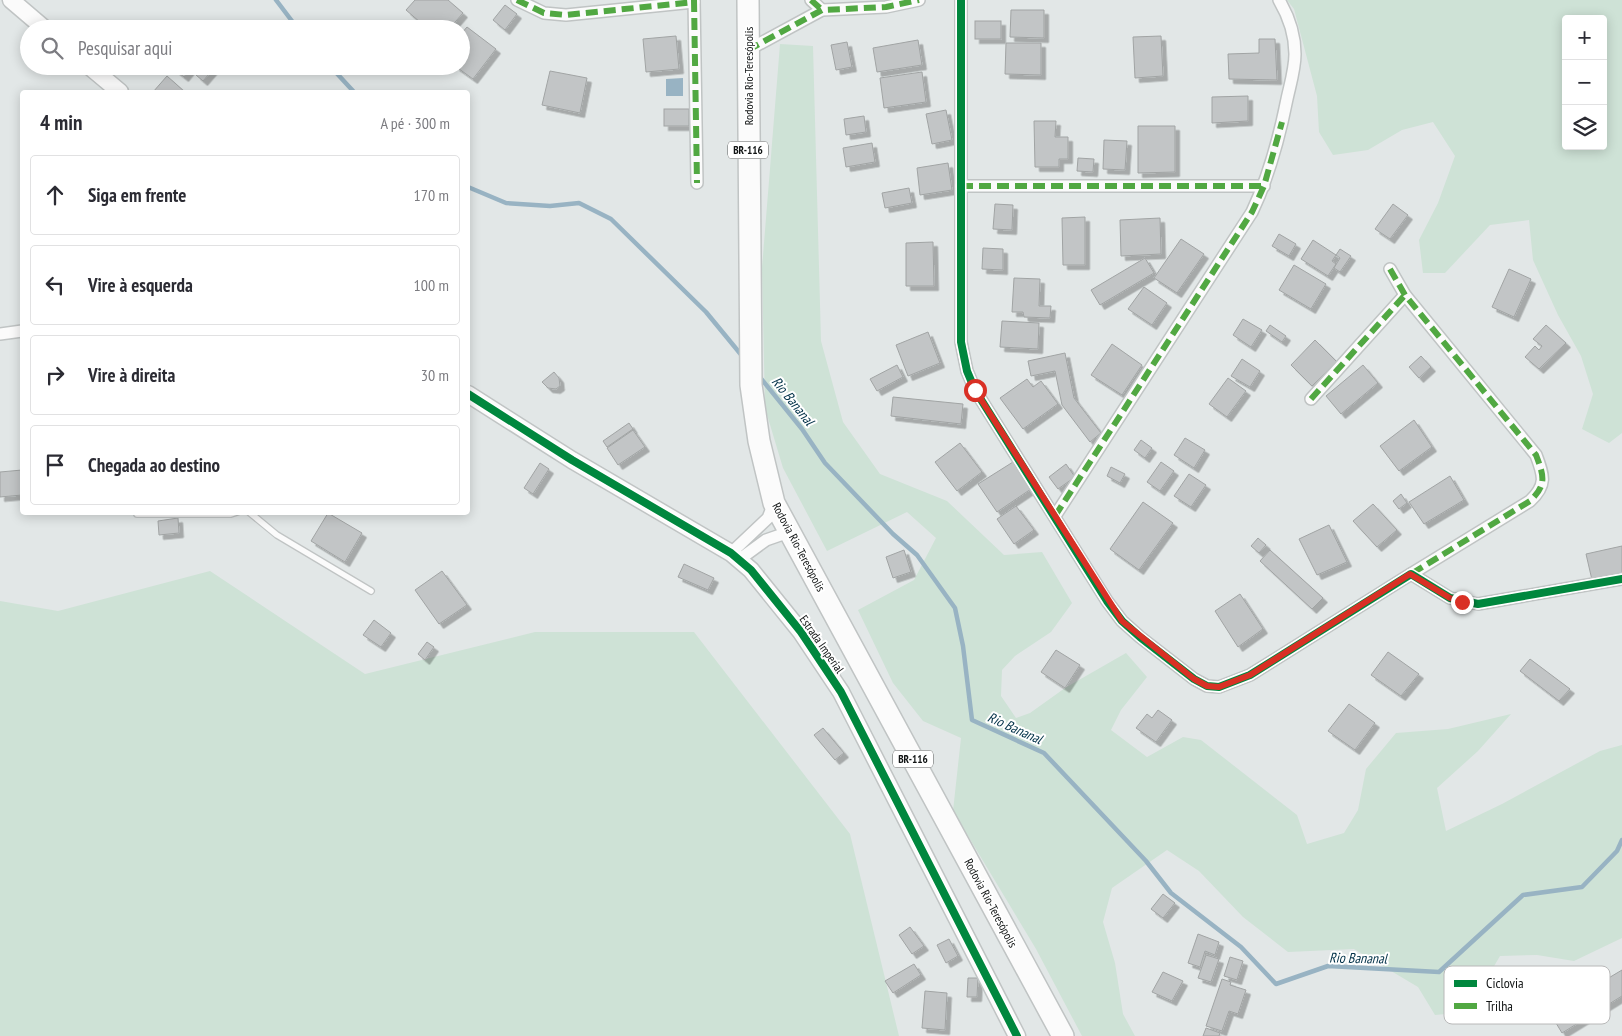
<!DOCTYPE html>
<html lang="pt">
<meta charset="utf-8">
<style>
:root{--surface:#fff;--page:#f2f2f3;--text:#2b2b33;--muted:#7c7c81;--line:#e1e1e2}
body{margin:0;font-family:"PT Sans Narrow",sans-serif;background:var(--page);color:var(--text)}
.controls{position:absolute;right:15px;top:15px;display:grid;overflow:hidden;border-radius:5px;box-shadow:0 2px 12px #0003}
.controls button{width:45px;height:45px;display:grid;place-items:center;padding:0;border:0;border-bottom:1px solid var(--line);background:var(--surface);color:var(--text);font:25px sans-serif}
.stop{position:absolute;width:15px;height:15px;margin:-11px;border:4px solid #d93025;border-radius:50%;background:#fff}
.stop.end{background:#d93025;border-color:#fff;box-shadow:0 1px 5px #0008}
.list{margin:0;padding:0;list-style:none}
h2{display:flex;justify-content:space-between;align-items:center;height:65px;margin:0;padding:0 20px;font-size:21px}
h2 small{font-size:16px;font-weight:400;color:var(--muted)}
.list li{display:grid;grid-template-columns:32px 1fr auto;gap:15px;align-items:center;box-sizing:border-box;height:80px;margin:0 10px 10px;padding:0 10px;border:1px solid var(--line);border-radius:5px}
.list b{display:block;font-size:19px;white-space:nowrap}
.list em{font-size:16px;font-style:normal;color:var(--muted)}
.icon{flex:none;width:28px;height:28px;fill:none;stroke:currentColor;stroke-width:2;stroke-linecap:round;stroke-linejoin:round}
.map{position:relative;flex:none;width:1622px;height:1036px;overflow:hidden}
.search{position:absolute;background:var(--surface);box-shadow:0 2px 12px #0003;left:20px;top:20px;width:450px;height:55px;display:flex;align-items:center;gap:12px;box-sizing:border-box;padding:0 18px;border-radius:28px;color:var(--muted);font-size:19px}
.panel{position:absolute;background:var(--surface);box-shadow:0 2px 12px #0003;left:20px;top:90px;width:450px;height:425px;border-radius:5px}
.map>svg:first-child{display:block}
.green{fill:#cee2d6;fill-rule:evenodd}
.water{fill:#98b3c3}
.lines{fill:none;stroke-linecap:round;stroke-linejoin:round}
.stream{stroke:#98b3c3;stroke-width:4.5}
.building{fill:#c2c5c6;stroke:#a1a4a4;filter:url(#shadow)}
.lane-casing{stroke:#c0c4c4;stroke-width:8}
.street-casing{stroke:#c0c4c4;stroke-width:14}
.secondary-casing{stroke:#c0c4c4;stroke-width:19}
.highway-casing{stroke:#c0c4c4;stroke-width:24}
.lane{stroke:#fbfbfb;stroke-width:5.5}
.street{stroke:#fbfbfb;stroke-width:11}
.secondary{stroke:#fbfbfb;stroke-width:16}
.highway{stroke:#fbfbfb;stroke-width:21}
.quiet{stroke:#51a842;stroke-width:6;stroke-dasharray:12 6;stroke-linecap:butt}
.cycleway-casing{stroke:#fff;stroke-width:11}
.cycleway{stroke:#00873e;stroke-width:8}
.route{stroke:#d93025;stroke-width:6}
.labels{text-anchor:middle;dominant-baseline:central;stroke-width:4;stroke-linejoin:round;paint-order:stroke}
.shield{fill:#fff;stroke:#585a5a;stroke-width:1}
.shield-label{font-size:11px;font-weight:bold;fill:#111414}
.street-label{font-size:12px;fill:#111414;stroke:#fff}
.water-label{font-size:14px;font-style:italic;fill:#003047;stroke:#fff}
.key{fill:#fff;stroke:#b8b8b8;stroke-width:1}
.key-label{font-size:14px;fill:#111414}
</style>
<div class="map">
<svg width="1622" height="1036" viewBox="0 0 1622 1036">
<defs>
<filter id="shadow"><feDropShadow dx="4.5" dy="4.5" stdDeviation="0" flood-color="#0004"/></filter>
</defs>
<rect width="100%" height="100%" fill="#e2e7e7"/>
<!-- green -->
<g class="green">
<path d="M1287,0h335v433l-13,10 -27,-14 11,-35 -12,-38 -23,-41 -25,-55 -4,-40 -39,5 -45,48h-22l-4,-33 19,-37 17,-47 -22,-34 -31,8 -34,20 -35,5 -14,-23 -2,-36 -23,-87zM1566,19h37v127h-37z"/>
<path d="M780,44l33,2 8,295 22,81 37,52 67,27 57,54 38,-3 30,51 -21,29 -36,24 -13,14 -1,26 15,22 14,-5 35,-25 61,-35 21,24 -26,33 -10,20 36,27 36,-20 18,3 96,75 10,29 37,-11 14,-23 8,-41 30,-36 52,-4 63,-15 -33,37 -41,37 9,43 56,-27 98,-53 22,-6v193l-48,23 -37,-6 -37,1 -33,56 -32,3 -17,-28 -64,-38 -66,3 -45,-35 -44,-46 -32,-21 -55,38 -9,34 12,41 8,51 12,22h-53l-46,-87 -83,-138 8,-73 -38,-17 -30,-38 -35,-73 56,-30 22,-42 -29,-26 -80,39 -44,-83 -18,-60 -3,-140z"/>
<path d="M210,571l155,103 170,-42h159l156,202 49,202h-899v-435l58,10z"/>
</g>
<!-- water -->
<path class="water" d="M683,78v18h-17v-17z"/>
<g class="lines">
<!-- stream -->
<g class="stream">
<path d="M276,0l22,29"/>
<path d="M330,66l24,26"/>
<path d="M468,187l38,16 44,3 29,-3 32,16 95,93 37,45"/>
<path d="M759,376l43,53 23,34 68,71 24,21 38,53 8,38 9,74 72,33 102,108 25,32 70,54 35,37 52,-18 111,6 84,-77 59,-8 35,-36 5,-11"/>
</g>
</g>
<!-- building -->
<g class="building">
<path d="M415,0h33l15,13 -14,16h-21l-22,-19z"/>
<path d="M505,5l12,9 -12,16 -12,-10z"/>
<path d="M1011,10h33v28l-34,-1z"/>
<rect x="975" y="21" width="26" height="18"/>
<path d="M467,27l29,22 -23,30 -18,-13h6v-32z"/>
<path d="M676,36l3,33 -33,3 -3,-33z"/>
<path d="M1161,36l2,40 -28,2 -2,-41z"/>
<path d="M1259,39h16l2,41 -48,-1 -1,-25 31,-1z"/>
<path d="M918,40l4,25 -45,7 -4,-24z"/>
<path d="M847,42l5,25 -16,3 -5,-25z"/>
<path d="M1006,43h35v32l-36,-1z"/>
<path d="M170,66h23l-9,11z"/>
<path d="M203,66h13l-13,15 -7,-6z"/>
<path d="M550,71l37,7 -7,35 -38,-8z"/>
<path d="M922,72l4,30 -42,6 -4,-30z"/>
<path d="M167,76l18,16h-32z"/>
<path d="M1248,96v25l-36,2v-26z"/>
<rect x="664" y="109" width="25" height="17"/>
<path d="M946,110l6,30 -20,4 -6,-30z"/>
<path d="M864,116l2,16 -20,3 -2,-16z"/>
<path d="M1034,121h22l-1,16h13v22h-9v8h-24z"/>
<path d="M1138,126h37v46l-37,1z"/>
<path d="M1104,140l23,1 -2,29 -22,-1z"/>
<path d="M872,143l3,19 -29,5 -3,-19z"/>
<path d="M1078,158l16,1 -1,13 -16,-1z"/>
<path d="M948,163l4,27 -32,5 -3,-27z"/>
<path d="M909,188l3,15 -27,5 -3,-15z"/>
<path d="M995,204l18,1 -1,25 -19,-1z"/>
<path d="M1393,204l15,11 -18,24 -15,-10z"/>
<path d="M1085,217v48h-22l-1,-47z"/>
<path d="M1160,218l1,36 -40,2 -1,-36z"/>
<path d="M1279,234l17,10 -7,12 -17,-10z"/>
<path d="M1181,239l23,15 -27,39 -23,-15z"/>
<path d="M1313,240l23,15 -4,6 4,3 -8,12 -27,-17z"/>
<path d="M933,242l1,44h-28v-43z"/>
<path d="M983,248l20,1v21l-21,-1z"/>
<path d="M1340,249l11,7 -11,16 -6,-4 6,-10 -4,-3z"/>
<path d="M1145,258l9,15 -54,32 -9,-15z"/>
<path d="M1294,265l32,19 -15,25 -32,-19z"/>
<path d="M1509,269l22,10 -17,38 -22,-10z"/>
<path d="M1014,278l26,1 -1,27h12l-1,12 -26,-1 -1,-5h-11z"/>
<path d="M1144,287l23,16 -15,22 -24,-16z"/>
<path d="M1243,319l19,11 -11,17 -18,-12z"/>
<path d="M1002,321l37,2 -1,26 -38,-2z"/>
<path d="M1270,325l16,11 -4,6 -16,-11z"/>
<path d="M1546,325l20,18 -27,26 -14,-12 10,-11 4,4 3,-4 -9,-7z"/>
<path d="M928,332l12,31 -32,13 -12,-31z"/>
<path d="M1315,340l22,22 -25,24 -21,-21z"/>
<path d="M1112,344l30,21 -20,30 -31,-20z"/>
<path d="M1065,353l9,45 27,35 -11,9 -28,-37 -7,-34 -24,5 -3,-15z"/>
<path d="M1421,356l10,11 -12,11 -10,-11z"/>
<path d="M1242,359l18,12 -10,16 -19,-11z"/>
<path d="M897,365l6,12 -26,14 -7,-12z"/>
<path d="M1363,365l15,18 -37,31 -15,-18z"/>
<path d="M554,372l5,6 1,8 -4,3 -8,-1 -6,-6z"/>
<path d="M1228,378l18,13 -19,26 -18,-13z"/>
<path d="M1027,379l6,8 8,-6 17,23 -35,25 -23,-31z"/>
<path d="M893,397l70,7 -2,20 -70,-8z"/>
<path d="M1414,420l18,27 -33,24 -19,-25z"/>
<path d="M629,423l4,6 -26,18 -4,-6z"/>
<path d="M633,430l12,17 -27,18 -11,-17z"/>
<path d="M1185,438l20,12 -11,18 -20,-13z"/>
<path d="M1141,440l11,8 -7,10 -11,-8z"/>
<path d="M960,443l22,29 -25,19 -22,-29z"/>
<path d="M1013,462l18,27 -34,23 -19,-28z"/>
<path d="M1161,462l13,9 -14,20 -13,-9z"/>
<path d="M540,463l9,6 -16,25 -9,-6z"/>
<path d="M1066,464l9,13 -17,12 -9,-12z"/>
<path d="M1111,467l14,7 -5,9 -13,-7z"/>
<path d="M22,470v25l-22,2v-25z"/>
<path d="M1189,474l17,11 -15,22 -17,-11z"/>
<path d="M1450,476l14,24 -40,24 -15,-22z"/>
<path d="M1401,494l6,9 -8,6 -6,-8z"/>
<path d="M1143,502l30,21 -34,47 -29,-21z"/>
<path d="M1373,504l24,26 -20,17 -24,-26z"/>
<path d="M1016,506l18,24 -20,14 -17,-25z"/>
<path d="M328,513l34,20 -17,29 -34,-21z"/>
<path d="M178,518l1,15 -20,2 -1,-14z"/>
<path d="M1329,525l18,37 -30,13 -18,-36z"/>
<path d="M1258,538l8,7 -7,8 -8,-7z"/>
<path d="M1622,546v28l-30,6 -6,-26z"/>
<path d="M904,550l7,22 -18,6 -7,-21z"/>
<path d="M1270,550l53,48 -11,11 -52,-48z"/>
<path d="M684,564l30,14 -6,12 -30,-13z"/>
<path d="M442,571l25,34 -28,19 -24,-34z"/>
<path d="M1240,594l23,35 -25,18 -23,-36z"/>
<path d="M374,620l17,13 -10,14 -18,-12z"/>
<path d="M427,642l7,5 -9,13 -7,-6z"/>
<path d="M1056,650l24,15 -15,23 -24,-16z"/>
<path d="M1388,652l31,22 -18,22 -30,-21z"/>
<path d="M1530,659l40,30 -11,12 -39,-30z"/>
<path d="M1349,704l26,19 -20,27 -27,-19z"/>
<path d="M1158,710l14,10 -16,22 -20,-14 11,-14 5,4z"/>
<path d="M823,728l21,25 -9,7 -21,-25z"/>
<path d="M1163,894l12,9 -12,15 -12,-9z"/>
<path d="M910,927l14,19 -12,8 -13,-19z"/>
<path d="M1198,934l21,8 -4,13 -10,-4 -5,16 -12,-4z"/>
<path d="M949,939l9,17 -12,7 -9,-18z"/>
<path d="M1206,955l13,4 -8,23 -13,-4z"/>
<path d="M1230,957l13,4 -6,19 -13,-4z"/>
<path d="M914,964l7,11 -28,18 -8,-12z"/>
<path d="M1622,970v26l-60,37 -12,-20z"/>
<path d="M1163,972l20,9 -11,20 -20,-9z"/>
<path d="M968,978h10l-1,19h-10z"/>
<path d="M1222,979l9,3 -1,3 16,5 -8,24 -9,-3 -7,20 -16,-5z"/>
<path d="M925,991l22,2 -2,37 -23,-2z"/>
<path d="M1206,1028l14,5 -1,3h-16z"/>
</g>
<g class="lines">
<defs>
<g id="lane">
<path d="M249,512l28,23 94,56"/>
<path d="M137,514h94l6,-2"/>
</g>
<g id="street">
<path d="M517,0l27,13 22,2 128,-13"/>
<path d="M694,0l3,183"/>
<path d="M811,0l11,10"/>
<path d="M961,0v342l6,29 8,19 132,211 15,20 18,16 54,42 13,7 12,1 31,-12 161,-101 39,24 28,6 144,-25"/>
<path d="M748,50l74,-40 64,-3 33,-7"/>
<path d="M961,186h303"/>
<path d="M1390,269l15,26 131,160c8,21 11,30 -6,46l-119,73"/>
<path d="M0,334l22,-3"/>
<path d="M1311,399l94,-104"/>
<path d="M1055,516l197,-304c17,-36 27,-73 35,-113 3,-14 8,-30 8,-45 0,-20 -6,-37 -16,-54"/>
<path d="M731,553l37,-35 6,-15"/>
<path d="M740,559l26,-19 23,-8"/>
</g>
<g id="secondary">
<path d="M11,0l34,29"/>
<path d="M89,66l31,26"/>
<path d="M468,394l104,66 159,93 20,17 50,62 40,60 176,344"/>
</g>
<path id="highway" d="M748,0l3,385 8,56 15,62 289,533"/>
</defs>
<!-- lane casing -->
<use href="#lane" class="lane-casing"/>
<!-- street casing -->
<use href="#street" class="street-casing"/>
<!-- secondary casing -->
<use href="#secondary" class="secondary-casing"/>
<!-- highway casing -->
<use href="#highway" class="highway-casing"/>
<!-- lane -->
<use href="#lane" class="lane"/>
<!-- street -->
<use href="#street" class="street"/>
<!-- secondary -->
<use href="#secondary" class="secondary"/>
<!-- highway -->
<use href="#highway" class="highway"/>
<!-- quiet -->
<g class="quiet">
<path d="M517,0l27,13 22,2 128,-13"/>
<path d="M694,0l3,183"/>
<path d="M811,0l11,10"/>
<path d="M748,50l74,-40 64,-3 33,-7"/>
<path d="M961,186h303"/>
<path d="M1390,269l15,26 131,160c8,21 11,30 -6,46l-119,73"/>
<path d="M1311,399l94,-104"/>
<path d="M1055,516l197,-304 12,-26 18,-64"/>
</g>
<defs>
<g id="cycleway">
<path d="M961,0v342l6,29 8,19 132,211 15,20 18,16 54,42 13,7 12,1 31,-12 161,-101 39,24 28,6 144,-25"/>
<path d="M468,394l104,66 159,93 20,17 50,62 40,60 176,344"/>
</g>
</defs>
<!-- cycleway casing -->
<use href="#cycleway" class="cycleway-casing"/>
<!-- cycleway -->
<use href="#cycleway" class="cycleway"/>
</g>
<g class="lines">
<!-- route -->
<path class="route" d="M975,390l147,231 72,58 13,7 12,1 31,-12 160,-101 40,24 12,4"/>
</g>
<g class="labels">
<!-- shield labels -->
<g class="shield">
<rect x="728" y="141.5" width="40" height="17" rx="4"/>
<rect x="893" y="750.5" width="40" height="17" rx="4"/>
</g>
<g class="shield-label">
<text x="748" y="150">BR-116</text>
<text x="913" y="759">BR-116</text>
</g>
<!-- street labels -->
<g class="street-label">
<text transform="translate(748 76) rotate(-90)">Rodovia Rio-Teresópolis</text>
<text transform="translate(799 547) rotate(62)">Rodovia Rio-Teresópolis</text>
<text transform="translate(822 644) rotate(55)">Estrada Imperial</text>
<text transform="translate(991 903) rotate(62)">Rodovia Rio-Teresópolis</text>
</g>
<!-- water labels -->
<g class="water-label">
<text transform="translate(793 401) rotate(51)">Rio Bananal</text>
<text transform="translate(1015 728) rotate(24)">Rio Bananal</text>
<text transform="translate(1358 958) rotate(1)">Rio Bananal</text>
</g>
</g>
<!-- legend -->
<rect x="1444" y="966" width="166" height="58" rx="8" class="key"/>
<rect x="1454" y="980" width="23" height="7" fill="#00873e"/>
<rect x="1454" y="1003" width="23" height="6" fill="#51a842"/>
<g class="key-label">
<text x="1486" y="988">Ciclovia</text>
<text x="1486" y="1011">Trilha</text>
</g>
</svg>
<div class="controls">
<button>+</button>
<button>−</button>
<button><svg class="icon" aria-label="layers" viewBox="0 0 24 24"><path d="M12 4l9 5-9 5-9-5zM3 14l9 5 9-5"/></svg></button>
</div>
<div class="stop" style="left:975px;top:390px"></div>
<div class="stop end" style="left:1462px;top:602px"></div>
<div class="search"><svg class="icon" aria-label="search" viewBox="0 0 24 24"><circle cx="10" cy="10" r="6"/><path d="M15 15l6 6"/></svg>Pesquisar aqui</div>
<section class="panel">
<h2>4 min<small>A pé · 300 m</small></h2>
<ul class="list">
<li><svg class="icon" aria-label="ahead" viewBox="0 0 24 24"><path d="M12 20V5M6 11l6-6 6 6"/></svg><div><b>Siga em frente</b></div><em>170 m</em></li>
<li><svg class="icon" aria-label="left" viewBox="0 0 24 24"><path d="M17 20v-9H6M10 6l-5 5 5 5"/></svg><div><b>Vire à esquerda</b></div><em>100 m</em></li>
<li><svg class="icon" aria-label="right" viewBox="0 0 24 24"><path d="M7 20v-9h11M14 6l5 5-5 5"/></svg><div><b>Vire à direita</b></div><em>30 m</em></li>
<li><svg class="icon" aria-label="arrive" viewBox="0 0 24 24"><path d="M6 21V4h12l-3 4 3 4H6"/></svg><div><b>Chegada ao destino</b></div></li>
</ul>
</section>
</div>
